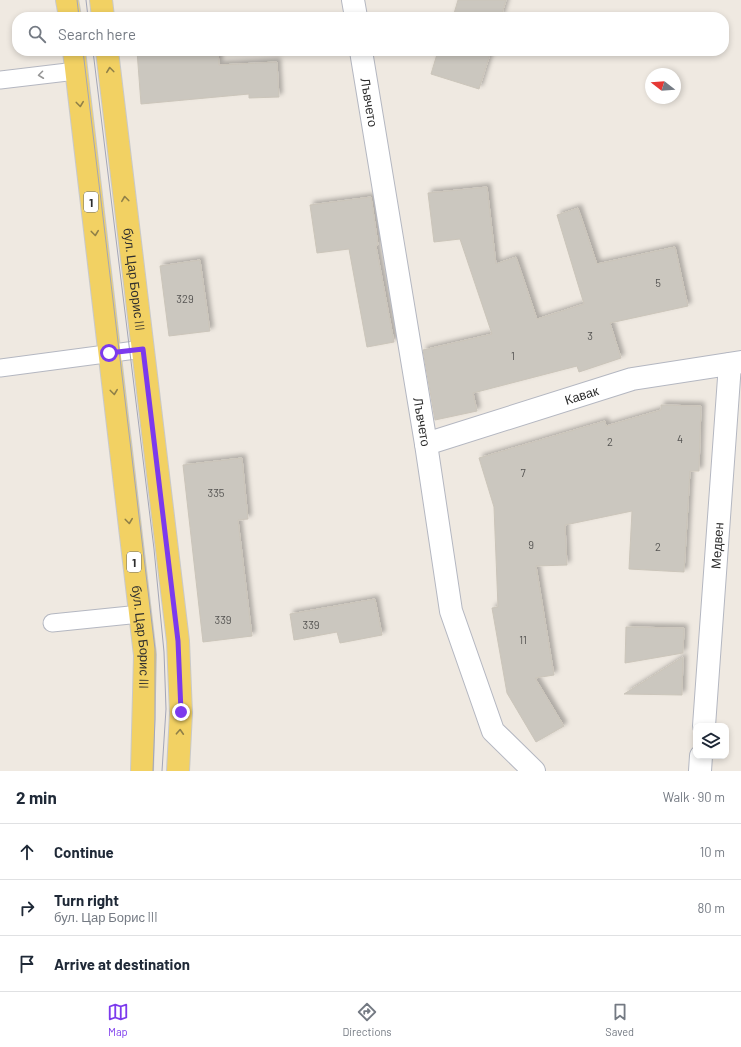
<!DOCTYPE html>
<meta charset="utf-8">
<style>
:root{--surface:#fff;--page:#f6f6f7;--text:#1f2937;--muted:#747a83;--line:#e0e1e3;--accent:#7c3aed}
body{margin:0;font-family:Barlow,sans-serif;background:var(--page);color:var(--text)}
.controls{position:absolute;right:12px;bottom:12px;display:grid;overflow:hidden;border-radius:8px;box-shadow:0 2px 6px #0003}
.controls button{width:36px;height:36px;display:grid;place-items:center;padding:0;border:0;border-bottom:1px solid var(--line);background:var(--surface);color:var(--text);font:20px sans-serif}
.compass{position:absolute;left:645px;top:68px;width:36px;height:36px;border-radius:50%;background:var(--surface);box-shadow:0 2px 6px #0003;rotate:287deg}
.stop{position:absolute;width:12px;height:12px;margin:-9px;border:3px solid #7c3aed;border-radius:50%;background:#fff}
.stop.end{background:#7c3aed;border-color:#fff;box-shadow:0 1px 4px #0008}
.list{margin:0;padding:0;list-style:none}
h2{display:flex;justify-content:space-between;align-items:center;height:52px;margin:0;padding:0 16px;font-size:17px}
h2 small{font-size:13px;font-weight:400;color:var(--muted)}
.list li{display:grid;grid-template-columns:26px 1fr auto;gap:12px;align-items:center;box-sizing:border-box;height:56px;padding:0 16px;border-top:1px solid var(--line)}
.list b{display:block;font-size:15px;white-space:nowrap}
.list p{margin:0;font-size:13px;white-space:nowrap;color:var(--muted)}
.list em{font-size:13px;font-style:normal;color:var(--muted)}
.icon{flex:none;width:22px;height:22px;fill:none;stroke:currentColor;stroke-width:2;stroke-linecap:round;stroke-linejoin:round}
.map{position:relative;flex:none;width:741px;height:771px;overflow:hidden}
.search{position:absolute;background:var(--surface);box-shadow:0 2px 6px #0003;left:12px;right:12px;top:12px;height:44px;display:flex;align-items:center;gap:10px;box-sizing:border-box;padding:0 14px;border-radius:16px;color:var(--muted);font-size:15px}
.sheet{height:220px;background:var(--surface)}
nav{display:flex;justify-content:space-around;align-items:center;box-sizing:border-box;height:56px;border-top:1px solid var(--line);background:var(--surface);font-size:11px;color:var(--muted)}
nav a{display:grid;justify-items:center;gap:2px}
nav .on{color:var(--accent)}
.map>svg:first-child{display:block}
.building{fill:#cbc7bf;stroke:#cbc5ba;filter:url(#shadow)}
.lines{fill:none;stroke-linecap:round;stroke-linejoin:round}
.service-casing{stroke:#b4b7c1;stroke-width:19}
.minor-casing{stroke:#b4b7c1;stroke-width:24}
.primary-casing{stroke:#c9c9c9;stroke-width:24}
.service{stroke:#fff;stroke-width:17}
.minor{stroke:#fff;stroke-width:22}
.primary{stroke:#f2d163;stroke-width:22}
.tram{stroke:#a3a6b8;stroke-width:1}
.oneway{stroke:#908048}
.oneway2{stroke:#969696}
.route{stroke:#7c3aed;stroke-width:5}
.labels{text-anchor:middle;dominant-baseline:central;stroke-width:3.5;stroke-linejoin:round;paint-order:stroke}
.number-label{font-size:11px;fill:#555452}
.shield{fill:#fff;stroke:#6d6d6d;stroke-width:1}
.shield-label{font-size:12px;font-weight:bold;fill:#2e2e2e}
.street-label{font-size:13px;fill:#2e2e2e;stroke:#fff}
</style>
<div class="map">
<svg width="741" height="771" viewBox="0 0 741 771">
<defs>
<filter id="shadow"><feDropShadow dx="3.5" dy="-3.5" stdDeviation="2" flood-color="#0004"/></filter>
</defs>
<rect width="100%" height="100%" fill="#efe9e1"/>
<!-- building -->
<g class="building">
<path d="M458,0h48l-5,17h-48z"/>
<path d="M137,51h81l1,14 58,-3 2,35 -30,1v-4l-108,10z"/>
<path d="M438,51h53l-12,38 -48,-15z"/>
<path d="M487,187l9,77 20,-7 21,62 47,-15 -27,-89 21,-7 19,56 78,-17 13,59 -78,17 11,35 -42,14 -2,-6 -104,27 4,18 -42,9 -12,-70 69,-16 -32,-95 -26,3 -6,-49z"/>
<path d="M371,197l7,48 -2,1 18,96 -27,5 -18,-98 -32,4 -7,-48z"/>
<path d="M200,260l10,71 -41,5 -9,-70z"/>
<path d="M661,405l40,1 -2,65h-9l-6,101 -55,-3 3,-58 -67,14 2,40 -31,1 18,109 -19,3 29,48 -28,16 -29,-49 -15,-85 6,-1 -4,-100 -15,-49 126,-37 1,5 55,-16z"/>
<path d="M242,458l6,61 -10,1 14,116 -49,6 -20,-177z"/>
<path d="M375,599l7,36 -42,8 -3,-11 -43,8 -4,-26z"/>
<path d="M626,627l58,1 -1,25 -58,10z"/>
<path d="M683,657l-1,38 -58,-1z"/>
</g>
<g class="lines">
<defs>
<g id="service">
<path d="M0,80l76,-9"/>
<path d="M0,368l143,-19"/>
<path d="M52,623l88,-9"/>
</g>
<g id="minor">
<path d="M353,0l3,17"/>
<path id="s1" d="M361,51l65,393 25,167 42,120 41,40"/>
<path id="s2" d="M426,444l206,-65 109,-17"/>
<path id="s3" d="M704,726l26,-362"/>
<path d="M700,771l1,-15"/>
</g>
<g id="primary">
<path d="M67,0l3,17"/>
<path d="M101,0l2,17"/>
<path id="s4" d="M74,51l71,604 -3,116"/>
<path id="s5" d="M107,51l71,590 3,72 -3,58"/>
</g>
</defs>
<!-- service casing -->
<use href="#service" class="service-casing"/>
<!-- minor casing -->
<use href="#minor" class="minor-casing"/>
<!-- primary casing -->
<use href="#primary" class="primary-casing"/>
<!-- service -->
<use href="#service" class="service"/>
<!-- minor -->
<use href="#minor" class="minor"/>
<!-- primary -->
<use href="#primary" class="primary"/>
<!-- tram -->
<g class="tram">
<path d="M77,0l2,17"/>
<path d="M86,0l2,17"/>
<path d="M83,51l72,598v70l-2,52"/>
<path d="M93,51l61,498 10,103 2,57 -4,62"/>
</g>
</g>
<!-- one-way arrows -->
<defs><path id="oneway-chevron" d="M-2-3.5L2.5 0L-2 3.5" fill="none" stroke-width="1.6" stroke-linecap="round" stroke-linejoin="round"/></defs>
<g class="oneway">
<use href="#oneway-chevron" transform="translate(110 70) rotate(-97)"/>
<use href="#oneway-chevron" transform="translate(80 104) rotate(83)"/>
<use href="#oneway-chevron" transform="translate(125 199) rotate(-97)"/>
<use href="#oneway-chevron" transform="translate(95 233) rotate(83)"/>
<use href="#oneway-chevron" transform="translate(114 392) rotate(83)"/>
<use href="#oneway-chevron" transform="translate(129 521) rotate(83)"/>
<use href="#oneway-chevron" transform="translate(180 732) rotate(-87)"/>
</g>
<use class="oneway2" href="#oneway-chevron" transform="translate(41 75) rotate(173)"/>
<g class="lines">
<!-- route -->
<path class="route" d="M109,353l34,-4 35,292 3,71"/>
</g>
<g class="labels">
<!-- number labels -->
<g class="number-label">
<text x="658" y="282">5</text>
<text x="185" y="298">329</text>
<text x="590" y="335">3</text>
<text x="513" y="355">1</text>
<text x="680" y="438">4</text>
<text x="610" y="441">2</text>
<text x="523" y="472">7</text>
<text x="216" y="492">335</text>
<text x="531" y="544">9</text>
<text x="658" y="546">2</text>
<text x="223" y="619">339</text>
<text x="311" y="624">339</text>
<text x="523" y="639">11</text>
</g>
<!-- shield labels -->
<g class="shield">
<rect x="84" y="192" width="14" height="20" rx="3"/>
<rect x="127" y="552" width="14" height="20" rx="3"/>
</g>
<g class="shield-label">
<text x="91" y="202">1</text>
<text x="134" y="562">1</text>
</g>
<!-- street labels -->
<g class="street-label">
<text stroke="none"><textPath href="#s1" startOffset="52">Лъвчето</textPath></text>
<text stroke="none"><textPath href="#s5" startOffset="230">бул. Цар Борис III</textPath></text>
<text stroke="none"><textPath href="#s2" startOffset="163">Кавак</textPath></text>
<text stroke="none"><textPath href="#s1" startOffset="376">Лъвчето</textPath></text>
<text stroke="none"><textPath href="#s3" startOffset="181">Медвен</textPath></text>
<text stroke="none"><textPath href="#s4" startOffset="590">бул. Цар Борис III</textPath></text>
</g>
</g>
</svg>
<div class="controls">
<button><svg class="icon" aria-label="layers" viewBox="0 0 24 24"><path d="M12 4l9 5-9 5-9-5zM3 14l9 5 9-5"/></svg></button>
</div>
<svg class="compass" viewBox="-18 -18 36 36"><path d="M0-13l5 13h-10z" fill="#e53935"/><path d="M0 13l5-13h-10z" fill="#747a83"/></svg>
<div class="stop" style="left:109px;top:353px"></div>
<div class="stop end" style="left:181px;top:712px"></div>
<div class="search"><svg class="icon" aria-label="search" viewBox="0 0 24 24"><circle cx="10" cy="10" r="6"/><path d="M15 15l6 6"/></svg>Search here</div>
</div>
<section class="sheet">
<h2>2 min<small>Walk · 90 m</small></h2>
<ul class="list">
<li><svg class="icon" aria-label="ahead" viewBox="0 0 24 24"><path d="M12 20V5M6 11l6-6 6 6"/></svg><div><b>Continue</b></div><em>10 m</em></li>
<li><svg class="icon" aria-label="right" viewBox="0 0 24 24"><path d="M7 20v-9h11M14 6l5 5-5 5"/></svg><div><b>Turn right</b><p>бул. Цар Борис III</p></div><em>80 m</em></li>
<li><svg class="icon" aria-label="arrive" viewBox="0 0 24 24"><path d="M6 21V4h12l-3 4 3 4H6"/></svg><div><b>Arrive at destination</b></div></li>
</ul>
</section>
<nav>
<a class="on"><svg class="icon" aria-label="map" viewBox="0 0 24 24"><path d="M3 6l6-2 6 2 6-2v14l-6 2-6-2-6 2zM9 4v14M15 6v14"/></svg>Map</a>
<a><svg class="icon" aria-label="directions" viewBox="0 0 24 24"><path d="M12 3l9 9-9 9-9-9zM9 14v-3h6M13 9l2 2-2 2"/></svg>Directions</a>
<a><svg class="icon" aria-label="saved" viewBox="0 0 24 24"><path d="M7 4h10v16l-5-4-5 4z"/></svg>Saved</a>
</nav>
